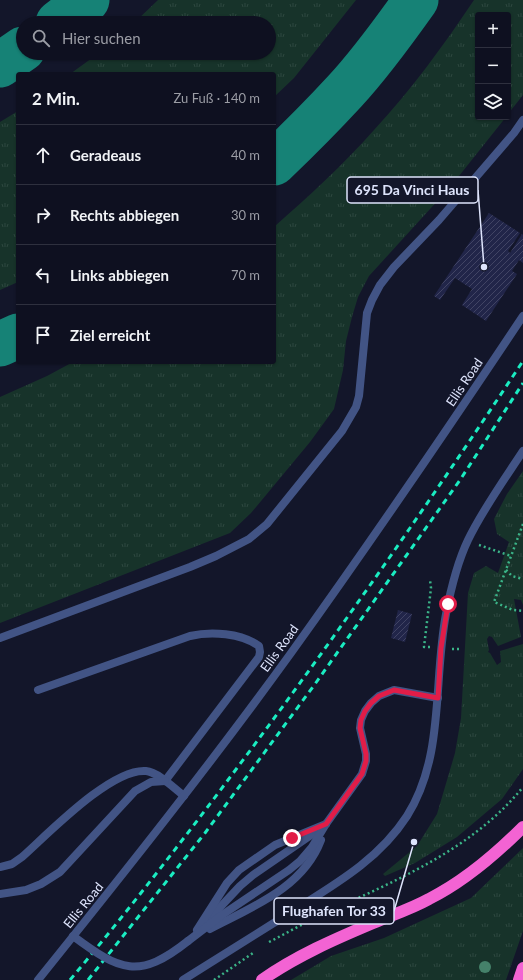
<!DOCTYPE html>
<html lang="de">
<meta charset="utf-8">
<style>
:root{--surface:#0e1020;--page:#1c1e2d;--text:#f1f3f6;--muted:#9b9da5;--line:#2e303e}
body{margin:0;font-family:Lato,sans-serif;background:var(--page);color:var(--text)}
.controls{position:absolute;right:12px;top:12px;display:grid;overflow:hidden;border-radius:4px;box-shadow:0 1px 3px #0004}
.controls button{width:36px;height:36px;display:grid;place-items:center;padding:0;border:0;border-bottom:1px solid var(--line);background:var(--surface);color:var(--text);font:20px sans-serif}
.stop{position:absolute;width:12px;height:12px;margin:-9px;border:3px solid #e11d48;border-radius:50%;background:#fff}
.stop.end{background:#e11d48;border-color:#fff;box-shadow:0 1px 4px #0008}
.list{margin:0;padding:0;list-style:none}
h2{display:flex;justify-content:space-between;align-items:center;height:52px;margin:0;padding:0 16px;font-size:17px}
h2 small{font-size:13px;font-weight:400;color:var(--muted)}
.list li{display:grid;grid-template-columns:26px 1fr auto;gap:12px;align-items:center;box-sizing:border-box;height:60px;padding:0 16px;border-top:1px solid var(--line)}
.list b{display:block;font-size:15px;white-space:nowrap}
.list em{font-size:13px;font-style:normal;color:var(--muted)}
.icon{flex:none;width:22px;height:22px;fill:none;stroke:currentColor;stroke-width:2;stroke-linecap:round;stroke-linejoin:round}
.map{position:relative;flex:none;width:523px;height:980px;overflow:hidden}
.search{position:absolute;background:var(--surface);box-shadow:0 1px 3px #0004;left:16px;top:16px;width:260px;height:44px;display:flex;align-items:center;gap:10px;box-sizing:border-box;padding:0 14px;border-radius:22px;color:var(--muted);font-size:15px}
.panel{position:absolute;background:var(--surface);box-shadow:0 1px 3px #0004;left:16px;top:72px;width:260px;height:292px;border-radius:4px}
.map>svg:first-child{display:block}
.grass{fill:url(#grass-tufts)}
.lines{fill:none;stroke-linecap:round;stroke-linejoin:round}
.taxiway{stroke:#168276;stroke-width:45}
.building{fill:url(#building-hatch)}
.path{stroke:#3bb488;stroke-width:2.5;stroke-dasharray:2 3;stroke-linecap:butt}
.lane{stroke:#425485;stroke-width:8}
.street{stroke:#425485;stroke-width:8}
.highway{stroke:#f363d3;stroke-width:12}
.rail{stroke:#1aedc2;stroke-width:3;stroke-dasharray:6 5;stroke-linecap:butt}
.lane-bridge{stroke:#425485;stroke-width:8}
.tree{fill:#45816a}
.route{stroke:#e11d48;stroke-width:5}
.labels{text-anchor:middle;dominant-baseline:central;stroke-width:3;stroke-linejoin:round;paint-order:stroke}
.street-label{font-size:13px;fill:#dee4fc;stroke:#13162a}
.leader{fill:none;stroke:#dee4fc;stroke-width:1.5}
.callout-dot{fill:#dee4fc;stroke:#13162a;stroke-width:1.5}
.callout{fill:#13162a;stroke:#dee4fc;stroke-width:1.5}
.callout-label{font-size:14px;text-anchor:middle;font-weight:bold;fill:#dee4fc}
</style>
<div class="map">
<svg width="523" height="980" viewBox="0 0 523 980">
<defs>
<pattern id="grass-tufts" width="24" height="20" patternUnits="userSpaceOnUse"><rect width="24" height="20" fill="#17332a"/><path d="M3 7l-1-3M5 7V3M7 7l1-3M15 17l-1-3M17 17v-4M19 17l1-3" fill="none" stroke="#2d473f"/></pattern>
<pattern id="building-hatch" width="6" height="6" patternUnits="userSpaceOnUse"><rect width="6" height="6" fill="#212549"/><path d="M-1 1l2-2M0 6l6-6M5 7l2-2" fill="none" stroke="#414464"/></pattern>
</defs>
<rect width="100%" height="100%" fill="#13162a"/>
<!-- grass -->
<g class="grass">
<path d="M158,0h198l-62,78 -20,19v-23h-204l29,-21h170v-30h-135z"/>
<path d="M474,0h49v95l-15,19v-99h-30v102h28l-55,69 -82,90 -11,21 -6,20 -6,24 -3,29 -9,39 -24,33 -59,71 -21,20 -230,90v-226l47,-21 26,-14h201v-135c35,-31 69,-62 100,-97 37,-40 70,-85 100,-130z"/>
<path d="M18,111v171l-18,8v-168z"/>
<path d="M523,471v134l-2,-5 -7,-1 7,38 -23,9 -6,-9 -3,-1 -2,3 2,11 -1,2 2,1 7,12 4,-3 -1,-11 23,-7v125l-21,30 -45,38 -42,26 -30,13 -2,-2 34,-28 20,-32 18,-61 6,-35 7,-125 6,-20 12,-7 12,7 11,-31 -12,-8 -3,-15 13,-25z"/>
<path d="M523,848v83l-17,49h-215l40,-24 53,-18 87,-40z"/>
</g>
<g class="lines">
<!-- taxiway -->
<g class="taxiway">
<path d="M58,23l29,-23"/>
<path d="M0,65l23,-16"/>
<path d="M274,163c24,-23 48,-47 71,-72 26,-28 49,-60 71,-91"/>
<path d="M0,344l18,-8"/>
</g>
</g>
<!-- building -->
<g class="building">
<path d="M489,213l31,20 -12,18 2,2 12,-19 1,1v28l-4,-3 -7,11 5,3 -31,47 -24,-16 10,-16 -17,-11 -15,22 -6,-4z"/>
<path d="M398,610l14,4 -7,28 -14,-4z"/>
</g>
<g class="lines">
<!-- path -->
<g class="path">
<path d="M523,524l-29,78 19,8 10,1"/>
<path d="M479,545l32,11"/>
<path d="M506,570l6,6 11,3"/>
<path d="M430,647h-6l7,-59 -1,-8"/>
<path d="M452,649h8"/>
<path d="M269,942c18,-9 35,-19 54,-28 72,-33 149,-64 200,-127"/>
<path d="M214,980l39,-27"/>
</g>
<!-- lane -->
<g class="lane">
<path d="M0,638l190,-71 26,-11 33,-17 18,-15 75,-93 14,-24 3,-11 8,-83 5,-13 8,-15 14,-18 45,-47 75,-87 9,-13"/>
<path d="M38,690l152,-54c21,-5 51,-3 69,10l1,6 -1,5 -94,124"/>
<path d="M0,867l12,-3 10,-7c26,-23 89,-89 124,-86 12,1 28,17 38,25"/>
<path d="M0,894l26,-4 15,-6 19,-12 75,-81 16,-9 14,-1"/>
<path d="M209,919l31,-33 13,-11 61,-42"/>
<path d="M210,929c42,-22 93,-41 111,-89"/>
<path d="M197,930l30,-47 12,-13 36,-25 51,-21"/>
<path d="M188,941l34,-26 67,-45 11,-9 12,-14 14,-23 36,-50 4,-13v-7l-6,-26 1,-8 4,-9 6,-8 8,-7 15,-6 44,8"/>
<path d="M38,980c86,-107 172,-215 253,-327 79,-110 156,-223 232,-337"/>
</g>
<!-- street -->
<path class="street" d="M183,980c35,-22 70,-44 105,-66 44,-28 90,-53 119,-98 38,-60 26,-135 39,-202 5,-26 11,-51 22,-74 15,-31 36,-60 55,-89"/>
<!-- highway -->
<g class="highway">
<path d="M262,980c34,-24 73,-41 111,-57 19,-8 38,-14 56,-24 36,-18 66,-44 94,-72"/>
<path d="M519,980l4,-12"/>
</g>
<!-- rail -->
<g class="rail">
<path d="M70,980c58,-69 113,-140 167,-212 100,-133 194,-268 286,-407"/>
<path d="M88,980l117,-147 110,-149 145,-204 63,-97"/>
</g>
<!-- lane-bridge -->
<path class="lane-bridge" d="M73,936c47,35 66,44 115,5"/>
</g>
<!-- trees -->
<circle class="tree" cx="485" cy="967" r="6"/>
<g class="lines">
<!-- route -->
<path class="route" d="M292,838l34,-14 36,-50 4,-13v-7l-6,-26 1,-8 4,-9 6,-8 8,-7 15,-6 44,8 3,-50 7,-44"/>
</g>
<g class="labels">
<!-- street labels -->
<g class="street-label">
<text transform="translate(464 382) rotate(-56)">Ellis Road</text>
<text transform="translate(279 648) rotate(-54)">Ellis Road</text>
<text transform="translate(83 905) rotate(-51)">Ellis Road</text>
</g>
</g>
<!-- callouts -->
<path class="leader" d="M484 267L478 190M414 842L394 911"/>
<g class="callout-dot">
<circle cx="484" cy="267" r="4"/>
<circle cx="414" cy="842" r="4"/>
</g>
<g class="callout">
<rect x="347" y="177" width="131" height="26" rx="4"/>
<rect x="274" y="898" width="120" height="26" rx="4"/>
</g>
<g class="callout-label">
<text x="412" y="195">695 Da Vinci Haus</text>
<text x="334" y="916">Flughafen Tor 33</text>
</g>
</svg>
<div class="controls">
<button>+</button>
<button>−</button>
<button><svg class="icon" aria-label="layers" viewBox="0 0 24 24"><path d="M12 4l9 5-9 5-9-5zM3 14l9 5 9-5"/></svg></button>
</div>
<div class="stop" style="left:448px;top:604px"></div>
<div class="stop end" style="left:292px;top:838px"></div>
<div class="search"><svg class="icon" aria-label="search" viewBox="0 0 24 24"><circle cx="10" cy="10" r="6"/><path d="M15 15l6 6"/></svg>Hier suchen</div>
<section class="panel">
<h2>2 Min.<small>Zu Fuß · 140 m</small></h2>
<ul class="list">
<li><svg class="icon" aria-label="ahead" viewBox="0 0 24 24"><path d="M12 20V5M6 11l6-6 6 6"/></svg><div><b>Geradeaus</b></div><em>40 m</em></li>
<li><svg class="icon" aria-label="right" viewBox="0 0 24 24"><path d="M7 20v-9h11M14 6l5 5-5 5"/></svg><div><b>Rechts abbiegen</b></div><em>30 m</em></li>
<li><svg class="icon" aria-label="left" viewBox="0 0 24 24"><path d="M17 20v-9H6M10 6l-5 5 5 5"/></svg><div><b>Links abbiegen</b></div><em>70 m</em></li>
<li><svg class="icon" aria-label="arrive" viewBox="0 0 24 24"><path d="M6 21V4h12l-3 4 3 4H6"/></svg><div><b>Ziel erreicht</b></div></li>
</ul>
</section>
</div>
